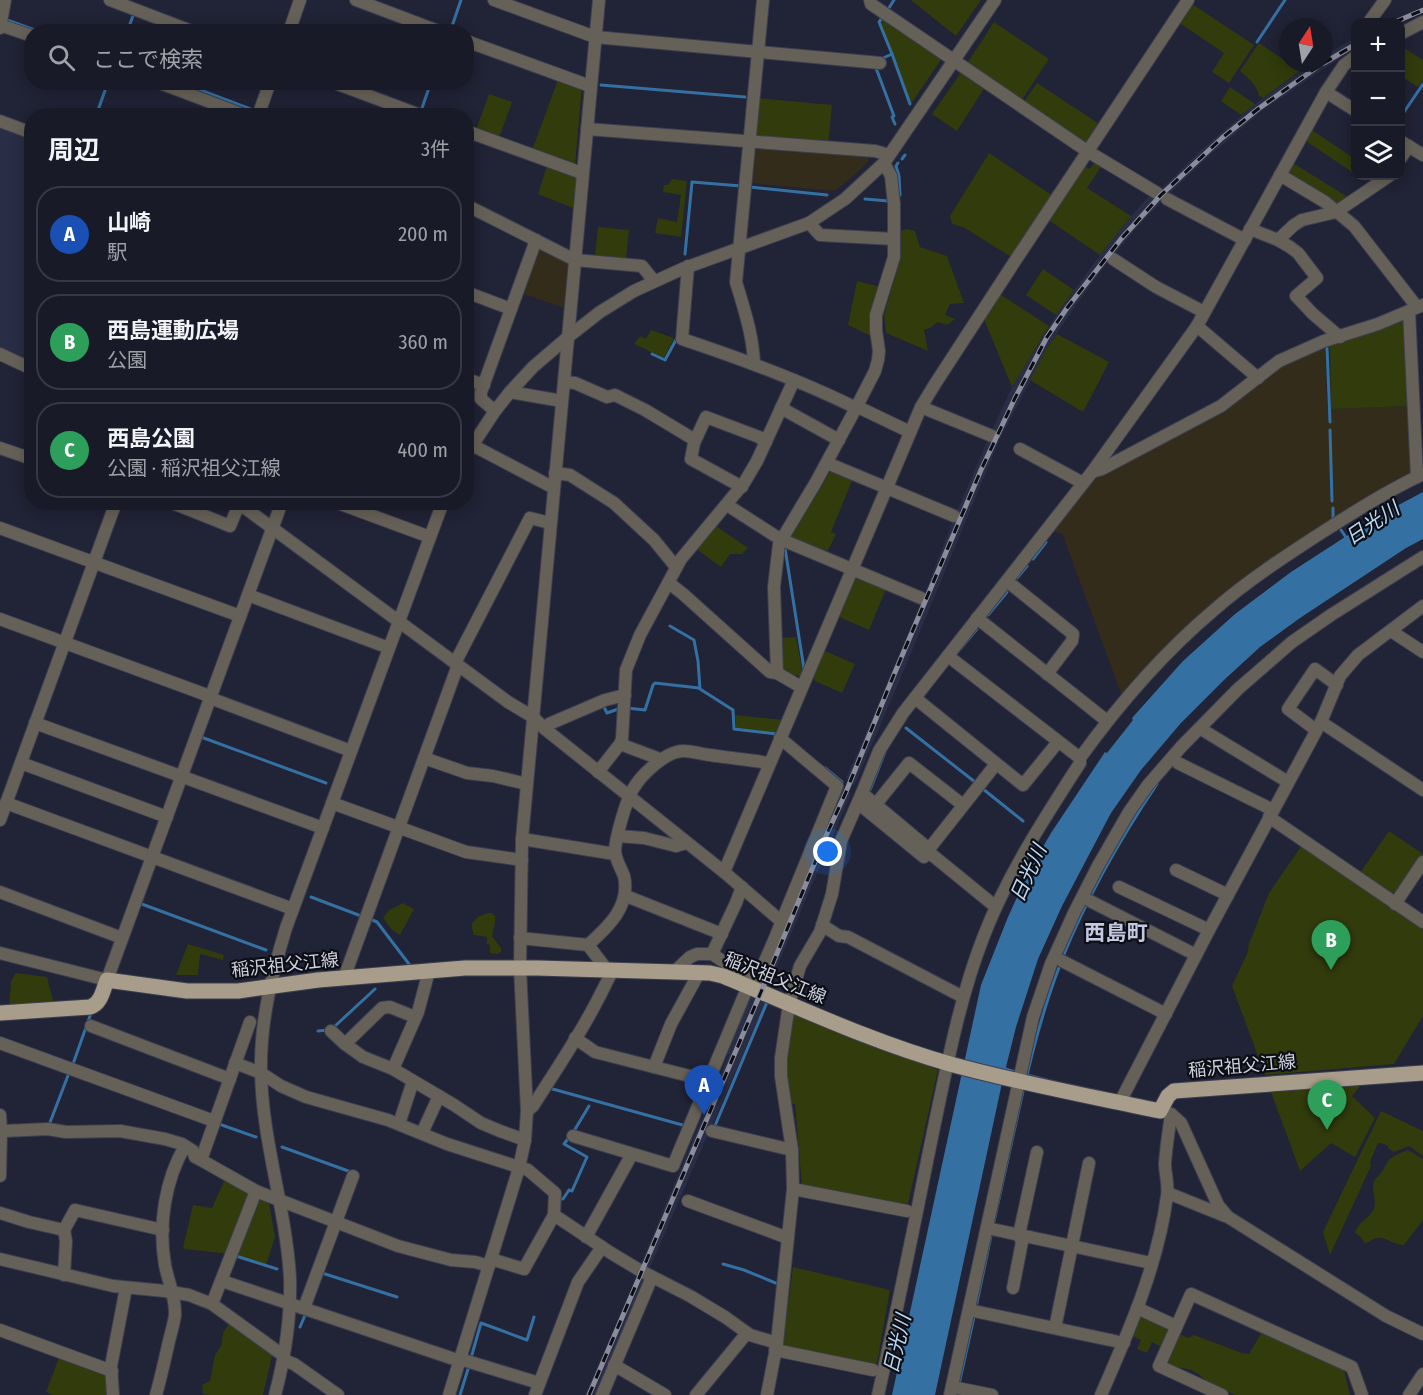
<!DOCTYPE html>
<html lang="ja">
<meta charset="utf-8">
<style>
:root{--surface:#191a28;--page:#262734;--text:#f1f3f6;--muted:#9fa1a8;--line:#373845;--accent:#efa73d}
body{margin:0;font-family:"Fira Sans Condensed","Noto Sans JP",sans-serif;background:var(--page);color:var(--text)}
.controls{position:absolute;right:18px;top:18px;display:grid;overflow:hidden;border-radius:12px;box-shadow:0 3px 15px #0003}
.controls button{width:54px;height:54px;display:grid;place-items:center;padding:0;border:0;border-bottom:2px solid var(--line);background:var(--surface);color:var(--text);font:30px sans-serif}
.compass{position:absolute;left:1279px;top:18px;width:54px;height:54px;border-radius:50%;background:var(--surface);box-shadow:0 3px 15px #0003;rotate:12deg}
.you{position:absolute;left:828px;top:852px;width:21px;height:21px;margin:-15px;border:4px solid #fff;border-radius:50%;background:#1a73e8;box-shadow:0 0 0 9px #1a73e833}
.badge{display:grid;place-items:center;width:39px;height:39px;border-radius:50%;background:var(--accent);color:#fff;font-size:20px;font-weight:700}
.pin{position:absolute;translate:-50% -50px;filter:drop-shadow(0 2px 3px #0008)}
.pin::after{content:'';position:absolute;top:32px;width:21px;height:18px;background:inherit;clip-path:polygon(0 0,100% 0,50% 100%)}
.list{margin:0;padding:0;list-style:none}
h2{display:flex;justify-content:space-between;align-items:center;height:78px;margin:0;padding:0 24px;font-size:26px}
h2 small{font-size:20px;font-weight:400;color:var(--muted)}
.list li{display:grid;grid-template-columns:39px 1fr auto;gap:18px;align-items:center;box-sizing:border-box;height:96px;margin:0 12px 12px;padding:0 12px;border:2px solid var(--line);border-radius:24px}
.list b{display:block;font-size:22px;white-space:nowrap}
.list p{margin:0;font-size:20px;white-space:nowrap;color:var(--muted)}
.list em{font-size:20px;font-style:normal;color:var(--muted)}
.icon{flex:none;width:33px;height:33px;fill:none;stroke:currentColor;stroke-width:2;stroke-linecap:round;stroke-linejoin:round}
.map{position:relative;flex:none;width:1423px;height:1395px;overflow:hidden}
.search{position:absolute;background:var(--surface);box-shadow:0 3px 15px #0003;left:24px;top:24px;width:450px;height:66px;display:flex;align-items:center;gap:15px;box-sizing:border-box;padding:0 21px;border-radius:24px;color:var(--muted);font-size:22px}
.panel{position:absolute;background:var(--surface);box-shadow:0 3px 15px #0003;left:24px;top:108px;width:450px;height:402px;border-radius:24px}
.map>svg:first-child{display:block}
.industrial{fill:#332c1b}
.built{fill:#292d45}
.green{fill:#313b0c}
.water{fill:#3570a3}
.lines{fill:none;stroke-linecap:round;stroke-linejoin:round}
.stream{stroke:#3570a3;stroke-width:3}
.minor-casing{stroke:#3d3f51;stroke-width:14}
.major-casing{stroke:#3d3f51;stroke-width:17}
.minor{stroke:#666158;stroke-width:12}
.major{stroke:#a79d8a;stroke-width:15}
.rail-casing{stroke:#8b8d9c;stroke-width:5}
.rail{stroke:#0c0e16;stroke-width:3;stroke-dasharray:9;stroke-linecap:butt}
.labels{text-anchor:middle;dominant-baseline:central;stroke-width:4.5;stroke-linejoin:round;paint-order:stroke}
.street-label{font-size:18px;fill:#cfd1dd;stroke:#0c0e16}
.water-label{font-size:20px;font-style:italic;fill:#bbdaf8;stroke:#0c0e16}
.quarter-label{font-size:21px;font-weight:bold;fill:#c4c9e1;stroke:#0c0e16}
</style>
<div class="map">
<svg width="1423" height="1395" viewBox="0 0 1423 1395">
<rect width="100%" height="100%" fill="#212336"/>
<!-- industrial -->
<g class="industrial">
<path d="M753,145l113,8 3,8 -17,16 -17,14 -85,-8z"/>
<path d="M538,248l29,14 -1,1 2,2 -4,43 -43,-15z"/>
<path d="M1325,348l2,61 82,-3 3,68 -110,66 -180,156 -60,-163 -9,-1 36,-47 8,-8 9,-2 119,-66 57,-43z"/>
</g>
<!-- built -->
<g class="built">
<path d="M1352,39l-4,14 -85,57 -55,47 -41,39 -8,-5 41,-40 55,-47 58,-41h11v-7z"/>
<path d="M0,124l31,12v225l-31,-14z"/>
<path d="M1152,193l12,6 -25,26 -28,33 -32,43 -32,47 -47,91 -10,-5 22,-47 44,-72 44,-60 31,-39z"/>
<path d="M989,437l10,4 -100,241 -45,104 -8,-8 24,-54 52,-124 32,-82z"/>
<path d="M841,785l10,9 -84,196 -10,-4z"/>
<path d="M750,993l18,4 -120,275 -9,-4 90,-214 -4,-2z"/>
<path d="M639,1271l8,5 -50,119h-12z"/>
</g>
<!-- green -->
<g class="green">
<path d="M911,0h70l-25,36z"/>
<path d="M1192,4l62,41 -25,38 -17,-11 12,-19 -46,-31z"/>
<path d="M884,19l58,39 -31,46 -30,-81z"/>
<path d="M994,22l55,37 -28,42 -55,-36z"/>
<path d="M1259,43l41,28 -37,27 -4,-2c-2,-11 -11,-18 -19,-25z"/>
<path d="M1401,46l22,14v20l-5,7 -17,-11z"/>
<path d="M962,71l23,16 -28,44 -25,-17z"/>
<path d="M559,77l23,9 -7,80 -44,-13z"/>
<path d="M1037,83l64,42 -15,19 -63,-41z"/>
<path d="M1230,87l25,17 -14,11 -20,-14z"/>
<path d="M489,94l23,8 -14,39 -23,-8z"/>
<path d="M757,98l75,7 -4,40 -74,-9z"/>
<path d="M1312,130l43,29v15l-49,-33z"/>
<path d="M989,153l64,43 -40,62 -50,-31 -11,-3 -2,-8z"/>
<path d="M1096,160l7,4 -16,24 44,28 -31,39 -53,-36 36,-54 7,4z"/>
<path d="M548,163l29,12 -4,33 -35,-14z"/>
<path d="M1293,163l58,36 -12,8 -50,-33z"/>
<path d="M672,179l15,2 -6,56 -26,-4 3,-15 19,4 4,-27 -18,-3 1,-7h4z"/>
<path d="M598,227l31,3 -3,29 -31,-3z"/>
<path d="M907,229l8,2 5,16 27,9 17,47 -14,1 -5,11 10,4 -8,6 -9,-3 -8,6 -6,2 4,21 -42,-18 -2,-18 17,-58 -1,-26z"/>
<path d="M1043,269l31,21 -18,25 -30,-20z"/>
<path d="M857,281l24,6 -8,50 -25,-12z"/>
<path d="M998,293l51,33 -37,61 -29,-70z"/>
<path d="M1407,316l2,90 -78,3 -1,-65z"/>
<path d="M651,330l23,8 -10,20 -30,-14 6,-8 6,3z"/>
<path d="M1057,334l52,28 -26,50 -53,-32 17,-32z"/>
<path d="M833,467l21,9 -23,56 5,2 -11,23 -36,-16z"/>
<path d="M713,524l35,24 -6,6h-12l-9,13 -26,-19z"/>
<path d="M855,574l31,15 -17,41 -32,-14z"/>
<path d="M796,637l7,38 -2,1 -18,-3 -5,-35z"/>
<path d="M823,650l32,14 -13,29 -27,-12 -3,-6z"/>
<path d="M735,715l50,5 -5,13 -44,-5z"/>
<path d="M1389,831l34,23 -24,37 -9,2 -30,-20z"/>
<path d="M1302,845l121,83v88l-29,48 -129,11 -33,-89 15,-32 2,-10 20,-51z"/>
<path d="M403,903l11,6 -14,26 -8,-5 -9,-12 6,-8z"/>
<path d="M488,913h4l3,3v6l-3,14 9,12v4l-4,2 -7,-1v-8l-3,-1v-7l-13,-2 -2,-6v-6l6,-6z"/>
<path d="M188,944l36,11 -1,5 -23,-6 -2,21h-22z"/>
<path d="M16,973l31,4 7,28 -45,3 2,-27z"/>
<path d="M797,1011l141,59 -31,138 -105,-21 -7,-83h-6l-5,-46 6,-43z"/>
<path d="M1361,1085l-9,11 23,22 -20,39 -24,-14 -31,28 -29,-79z"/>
<path d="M1381,1111l42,20v25l-14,-10 -15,6 -5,-3 -1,-3 -7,-3h-3l-8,19 1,4 -41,89 -7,-23z"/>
<path d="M1408,1150l15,9v61l-19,25c-10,1 -19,-10 -30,-6 -3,1 -6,3 -9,5l-4,-7 -6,-4c3,-12 15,-14 19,-25 3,-8 -2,-16 -1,-23 1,-6 5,-8 8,-12 3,-3 4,-8 7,-12 5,-6 13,-8 20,-11z"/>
<path d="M225,1179l25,13 -21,62 -44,-5 -2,-2 10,-42 19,3z"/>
<path d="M258,1194l10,3 7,40 -9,28 -31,-11z"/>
<path d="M793,1267l97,23 -14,79 -94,-20z"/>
<path d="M1142,1315l24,12 2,5 -6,15 -10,-5 -5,11 -10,-4 4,-9 -11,-5 7,-17z"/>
<path d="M230,1322l43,30 -10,43h-54l-6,-1 -1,-9 8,-4 5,-26 6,-9 2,-13z"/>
<path d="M1263,1330l80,36 7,29h-115l-28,-13 -7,-7 -9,-5 -8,-2 -5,1 -9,-4 -3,-6 10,-23 6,-1 6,3 6,-3 48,18 7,1z"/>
<path d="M60,1355l47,17 1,23h-55l-7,-3z"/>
</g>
<!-- water -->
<path class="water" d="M1423,492v47l-17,9 -106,70 -40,29 -36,33 -43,43 -40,47 -30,43 -49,93 -24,53 -22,68 -14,56 -67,312h-43l89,-410 27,-68 21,-46 22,-38 54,-81 2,1 26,-33 -1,-2 51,-57 52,-47 56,-42 54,-35 46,-28z"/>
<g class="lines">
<!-- stream -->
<g class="stream">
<path d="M887,11l7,-11"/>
<path d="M882,18l-3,4 13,32"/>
<path d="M7,20l33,12"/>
<path d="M127,32l7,-19"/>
<path d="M450,32l11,-32"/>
<path d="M1257,42l28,-42"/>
<path d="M881,59l11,-5 18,50"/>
<path d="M876,68l18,48 -2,1 3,7"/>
<path d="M179,82l74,28"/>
<path d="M601,85l144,12"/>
<path d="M421,111l10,-29"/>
<path d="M266,114l3,2"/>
<path d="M96,116l12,-34"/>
<path d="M1400,118l23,-34"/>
<path d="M902,159l3,-4"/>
<path d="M898,163l-2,3 3,10 1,19"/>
<path d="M750,187l77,8"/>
<path d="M865,199l23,2"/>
<path d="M685,254l7,-72 49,4"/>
<path d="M1327,348l3,74"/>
<path d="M652,354l13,6 12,-22"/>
<path d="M1330,430l2,71"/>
<path d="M1333,508v10"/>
<path d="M1341,530l6,9"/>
<path d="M785,548l19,121"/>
<path d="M1033,559l13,-17"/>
<path d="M1017,578l10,-12"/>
<path d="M988,615l19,-23"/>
<path d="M670,626l24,14 4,21 2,28 33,21 1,19 43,5"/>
<path d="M961,648l16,-19"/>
<path d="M603,705l4,8 14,-5"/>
<path d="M627,708l18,2 8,-25 2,-2 44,5"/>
<path d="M906,728l69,54"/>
<path d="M201,737l125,46"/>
<path d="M825,768l17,14"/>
<path d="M983,789l40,32"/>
<path d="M870,790l15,-38"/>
<path d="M311,897l50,19"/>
<path d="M139,903l127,47"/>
<path d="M370,919l7,3 35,46"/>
<path d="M1062,959c25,-62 58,-120 95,-175"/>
<path d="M334,1027l41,-38"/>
<path d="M318,1031l10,-1"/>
<path d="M73,1064l17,-48"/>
<path d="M1002,1068l13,4"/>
<path d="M1047,1080l-20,-5c9,-38 19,-74 33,-110"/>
<path d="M549,1088l137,38"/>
<path d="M219,1124l37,13"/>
<path d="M49,1125l20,-52"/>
<path d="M714,1128l54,-128"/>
<path d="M574,1131l15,-25"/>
<path d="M282,1147l69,25"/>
<path d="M559,1198l4,1 6,-9 3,1 15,-34 -23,-13 6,-8"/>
<path d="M993,1226l30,-135"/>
<path d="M236,1256l41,13"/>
<path d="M723,1264l21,6 34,14"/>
<path d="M322,1273l75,24"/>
<path d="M976,1307l15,-71"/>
<path d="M300,1327l6,-14"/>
<path d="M471,1358l10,-35 46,17 7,-23"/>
<path d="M959,1384l15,-67"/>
<path d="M460,1395l9,-29"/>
<path d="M956,1395l1,-1"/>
</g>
<defs>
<g id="minor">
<path d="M110,0l84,32"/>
<path d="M356,0l85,32"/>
<path d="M494,0l101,37 285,26"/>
<path d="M870,0l1,4 216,147 70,42"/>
<path d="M1369,22l16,-22"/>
<path d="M0,25l32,11"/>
<path d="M0,28l5,-28"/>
<path d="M289,32l11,-32"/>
<path d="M1400,34l23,-12"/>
<path d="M466,41l124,45"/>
<path d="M157,82l90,34"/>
<path d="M332,82l91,34"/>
<path d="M1326,92l30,19"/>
<path d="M258,116l12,-34"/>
<path d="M0,121l32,12"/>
<path d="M587,129l288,22 14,4"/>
<path d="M466,131l116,42"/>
<path d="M1400,141l23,14"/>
<path d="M1400,159l9,-13"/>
<path d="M1280,175l45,27 29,24 63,81"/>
<path d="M1167,199l78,41"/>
<path d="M466,205l109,55 67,6 12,15"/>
<path d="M809,223l11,12 74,4"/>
<path d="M1250,229l28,11 12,7 8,6 19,25 -21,18 17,18 27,23"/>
<path d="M1278,240l16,-15 8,-5 34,-8 53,-36"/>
<path d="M1113,259l43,28 48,25"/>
<path d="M688,266l-6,73c60,20 118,41 174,69h4l50,24"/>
<path d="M466,292l45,17"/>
<path d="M1409,311l8,166"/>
<path d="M1197,326l61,52"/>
<path d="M0,354l32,15"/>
<path d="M754,364c-1,-29 -10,-55 -18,-82l27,-282"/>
<path d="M466,379l18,6"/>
<path d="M564,382l11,1 32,14 8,-2 30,15 50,30"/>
<path d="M510,392l52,9"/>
<path d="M921,407l71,29"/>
<path d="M781,408l58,32"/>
<path d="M495,411l-14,-12v-7l55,-152"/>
<path d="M472,445l82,43"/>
<path d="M0,448l32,11"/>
<path d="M1020,449l63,34"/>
<path d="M466,455l29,-44 15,-19 23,-25 35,-30 32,-25 34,-21 48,-22 127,-46 36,-24 39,-36 111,-163"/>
<path d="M827,463l127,53"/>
<path d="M1092,472l10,-3 119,-63 58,-45 45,-20 54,-17 45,-19"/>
<path d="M555,473l15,2 44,28 40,37 22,27"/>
<path d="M742,487l-51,-28 3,-16 12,-26 53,20 7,5"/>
<path d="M170,502l60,24 9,-22"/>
<path d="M237,502l271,200 25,15 12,12 179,143 58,50"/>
<path d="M335,502l95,35"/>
<path d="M727,505l53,34 141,59"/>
<path d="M0,528l240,88"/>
<path d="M1007,581l66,53 -1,7 -25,33"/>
<path d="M669,583l14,11 87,78 7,1 24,14"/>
<path d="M248,595l141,53"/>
<path d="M977,618l130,103"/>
<path d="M0,619l204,75 6,4 141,53"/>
<path d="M1391,631l32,21"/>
<path d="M948,656l132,102"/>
<path d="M455,663l75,-145 20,5"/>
<path d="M777,673l-3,-86 5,-43 37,-62 40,-74 19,-37 3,-11 1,-9 -3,-21v-15l18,-58v-53l-3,-28 -7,-13"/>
<path d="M915,698l108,87 35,-43"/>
<path d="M1321,722l102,68"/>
<path d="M35,723l288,105"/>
<path d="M545,729l4,-5 56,-24 20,-5"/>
<path d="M1316,730l-28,-21 27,-40 22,16"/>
<path d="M1206,732l82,50"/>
<path d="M620,744l40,15"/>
<path d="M424,758l43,15 26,3 34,8"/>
<path d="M21,763l146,54"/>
<path d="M1178,763l95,47"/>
<path d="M598,772l22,-28 2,-5 4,-69 14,-35 41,-76 63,-76 13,-22 37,-81"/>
<path d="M862,793l67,56 2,5 65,53"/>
<path d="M6,803l287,106"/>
<path d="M332,803l134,49 56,8"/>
<path d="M858,803l66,54"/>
<path d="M876,804l33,-41 54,42"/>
<path d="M1269,817l154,105"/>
<path d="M0,820l116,-318"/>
<path d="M618,836l26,2 32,8 10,-3"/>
<path d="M522,839l93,15"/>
<path d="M929,849l67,-85"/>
<path d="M1176,870l52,25"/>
<path d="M724,872l197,-465 14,-23 80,-123 173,-261"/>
<path d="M742,887l-6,16 -24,51 44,29"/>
<path d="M1119,887l90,43"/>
<path d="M0,892l122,46"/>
<path d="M626,896l96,38"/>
<path d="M1090,901l106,54"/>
<path d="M1395,904l28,-42"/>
<path d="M822,925l17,11 9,1 115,60"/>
<path d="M520,938l68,7 19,25"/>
<path d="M588,945c20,-18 43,-39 36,-69 -3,-8 -9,-17 -9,-26 1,-14 11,-49 18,-61 8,-14 33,-38 50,-38 9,0 18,3 27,4 20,3 40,5 59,8"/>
<path d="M0,953l107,27 175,-478"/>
<path d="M1062,961l104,53"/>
<path d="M674,972l16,-15 7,-3h15"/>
<path d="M344,978l114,-313"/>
<path d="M753,989l22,-51 62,-152 -57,-48"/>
<path d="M91,1026l139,53"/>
<path d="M331,1031l14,13 18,13 30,12 61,36 27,18 19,8 25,9"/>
<path d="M575,1038l20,14 114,29"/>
<path d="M0,1043l214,78"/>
<path d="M345,1044l37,-36 8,-1 25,10"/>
<path d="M235,1063l26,10 20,13 25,11 82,23 59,24 81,26 27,23 -1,22 57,38 30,18 49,25 35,21 25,18 27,8"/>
<path d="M654,1067l17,-43 28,-51"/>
<path d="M393,1069l25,-57 11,-41"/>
<path d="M1120,1102l89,-172 112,-208 19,-46 18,-21 65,-49"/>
<path d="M527,1111l6,-5c21,-33 45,-68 63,-103 6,-11 11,-22 17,-33"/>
<path d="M1160,1111l11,3 10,9 37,82 10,12 158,99 37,18"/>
<path d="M0,1115l1,15 -1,46"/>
<path d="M399,1124l14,-43"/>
<path d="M0,1130l4,1 44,-2 18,3 54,-1 45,8 17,5 11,7 2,6 6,3"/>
<path d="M712,1131l80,19"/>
<path d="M422,1133l17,-37"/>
<path d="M573,1136l100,30 75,-180"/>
<path d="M793,1189l114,22"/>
<path d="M256,1191l142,55 53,14 24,2 14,4"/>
<path d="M1168,1193l57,23"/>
<path d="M688,1201l100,37"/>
<path d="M0,1213l29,9 35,8 11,-20 88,20"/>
<path d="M987,1228l164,35"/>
<path d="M64,1230l2,11 -2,34"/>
<path d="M586,1237l46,-83"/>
<path d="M0,1259l113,27 52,5 24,4 23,9 72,52"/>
<path d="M491,1259l33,10 30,-54"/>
<path d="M222,1281l238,80"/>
<path d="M1013,1288l9,-46 -3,-7 18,-83"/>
<path d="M212,1304l44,-113 -55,-31 49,-138"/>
<path d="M304,1308l49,-132"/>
<path d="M1137,1308l39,18"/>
<path d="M969,1310l155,33"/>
<path d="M1055,1328l34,-165"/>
<path d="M0,1330l112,41"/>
<path d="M775,1350l98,20"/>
<path d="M460,1359l79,24"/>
<path d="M283,1360l11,4 44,31"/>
<path d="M614,1365l51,30"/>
<path d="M952,1387l40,8"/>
<path d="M113,1395l-2,-29 15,-78"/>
<path d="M156,1395c5,-18 9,-36 13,-54 2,-8 5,-18 6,-26 1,-17 -7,-34 -10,-50 -7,-40 0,-85 20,-119"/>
<path d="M275,1395c10,-38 16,-78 15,-117 -4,-70 -28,-137 -29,-207 -1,-49 11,-97 25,-143l157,-426"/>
<path d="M449,1395l70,-227 6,-28 2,-29 -7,-143 2,-129 77,-839"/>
<path d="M535,1395l43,-113 24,-35"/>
<path d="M602,1395l50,-118"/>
<path d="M696,1395l51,-62"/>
<path d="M767,1395l10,-52 16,-154 -1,-39 -11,-74v-18l8,-54 11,-38 20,-34 12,-38 9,-53 21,-48 17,-42 24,-38 189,-241 105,-146 129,-234 18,-27 12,-9"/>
<path d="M878,1395c20,-87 37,-175 55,-263 14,-66 26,-132 50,-194 24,-63 61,-119 97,-175v-5c39,-54 83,-105 134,-148 33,-29 70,-53 107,-77 33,-21 66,-42 102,-59"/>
<path d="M950,1395l83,-378 18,-53 23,-51 24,-47 31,-54 19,-27 33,-38 57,-58 54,-47 39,-27 92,-58"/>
<path d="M1101,1395c28,-64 57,-130 66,-199 2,-11 -2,-22 -2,-32 1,-17 4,-34 6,-50"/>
<path d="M1222,1395l-63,-29 32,-72 161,73 10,28"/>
<path d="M1409,1395l14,-21"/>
</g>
<path id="major" d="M0,1013l90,-6c11,-3 13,-17 17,-27l80,11h51l80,-11 147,-12h72l173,5 13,3c75,31 149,66 227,88 69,19 139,32 210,47l8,-15 6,-5 249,-18"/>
</defs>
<!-- minor casing -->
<use href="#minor" class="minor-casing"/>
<!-- major casing -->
<use href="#major" class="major-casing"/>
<!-- minor -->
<use href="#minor" class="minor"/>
<!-- major -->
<use href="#major" class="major"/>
<defs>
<g id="rail">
<path d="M1395,22l28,-12"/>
<path d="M1324,63l32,-19"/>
<path d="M589,1395l172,-403 64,-154 21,-46 47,-115 88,-207 34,-72 32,-61 20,-29 54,-69 40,-44 61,-57 36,-29 65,-46"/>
</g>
</defs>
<!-- rail casing -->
<use href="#rail" class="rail-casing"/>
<!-- rail -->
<use href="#rail" class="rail"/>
</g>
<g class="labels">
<!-- street labels -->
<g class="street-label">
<text transform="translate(285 965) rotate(-6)">稲沢祖父江線</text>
<text transform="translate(775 978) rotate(22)">稲沢祖父江線</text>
<text transform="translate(1242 1066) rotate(-5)">稲沢祖父江線</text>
</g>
<!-- water labels -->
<g class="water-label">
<text transform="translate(1372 523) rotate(-34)">日光川</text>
<text transform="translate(1028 873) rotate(-66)">日光川</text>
<text transform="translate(897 1344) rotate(-77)">日光川</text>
</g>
<!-- quarter labels -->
<g class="quarter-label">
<text x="1116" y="933">西島町</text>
</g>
</g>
</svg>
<div class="controls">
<button>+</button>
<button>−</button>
<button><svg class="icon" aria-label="layers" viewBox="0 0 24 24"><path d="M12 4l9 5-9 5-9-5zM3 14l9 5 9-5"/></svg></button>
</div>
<svg class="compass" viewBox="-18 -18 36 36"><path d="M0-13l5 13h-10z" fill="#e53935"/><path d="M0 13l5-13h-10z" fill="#9fa1a8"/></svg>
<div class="you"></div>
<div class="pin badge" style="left:704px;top:1115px;background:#1a4fb4">A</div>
<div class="pin badge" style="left:1331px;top:970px;background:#2e9e5b">B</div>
<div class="pin badge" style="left:1327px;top:1130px;background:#2e9e5b">C</div>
<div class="search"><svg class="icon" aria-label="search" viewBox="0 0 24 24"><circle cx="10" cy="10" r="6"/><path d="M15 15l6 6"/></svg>ここで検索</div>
<section class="panel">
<h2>周辺<small>3件</small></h2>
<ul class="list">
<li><span class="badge" style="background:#1a4fb4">A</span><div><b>山崎</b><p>駅</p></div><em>200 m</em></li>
<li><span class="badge" style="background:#2e9e5b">B</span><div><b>西島運動広場</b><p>公園</p></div><em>360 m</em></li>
<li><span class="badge" style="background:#2e9e5b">C</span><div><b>西島公園</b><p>公園 · 稲沢祖父江線</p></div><em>400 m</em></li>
</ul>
</section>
</div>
